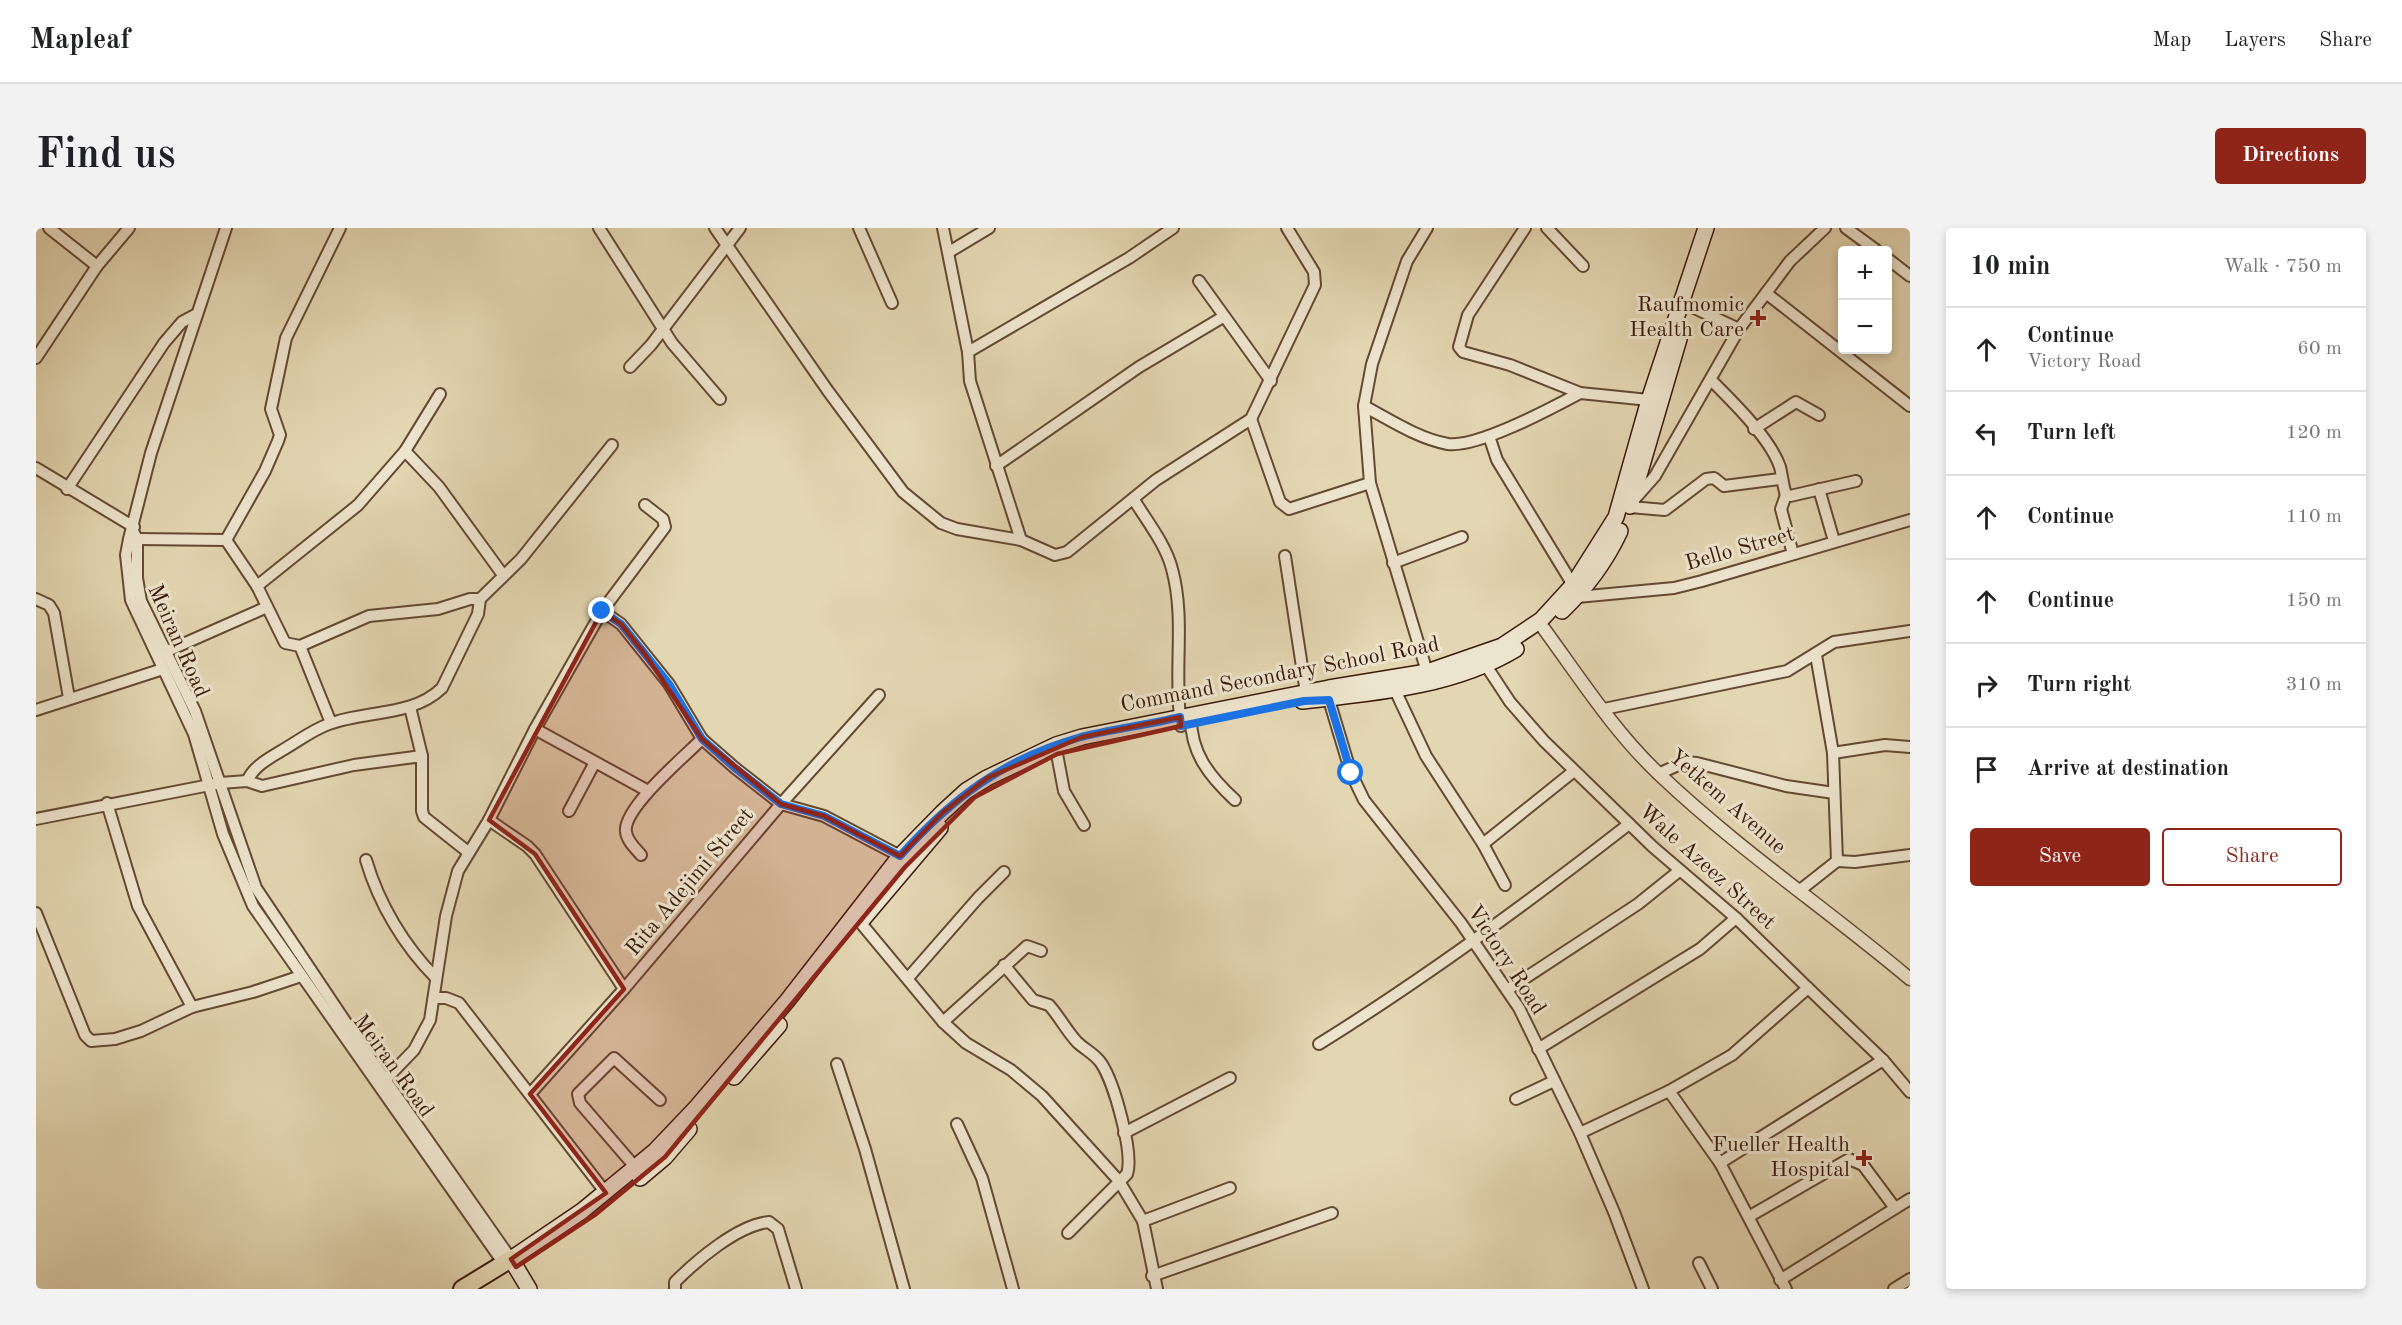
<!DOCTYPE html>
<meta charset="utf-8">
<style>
:root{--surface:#fff;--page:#f2f2f2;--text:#202124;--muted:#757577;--line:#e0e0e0;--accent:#8f2418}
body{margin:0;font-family:"Old Standard TT",serif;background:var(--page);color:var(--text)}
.controls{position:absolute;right:18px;top:18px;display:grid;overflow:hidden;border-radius:6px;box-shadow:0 3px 9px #0003}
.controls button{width:54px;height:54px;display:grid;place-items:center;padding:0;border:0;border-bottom:2px solid var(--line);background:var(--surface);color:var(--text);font:30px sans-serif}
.stop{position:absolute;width:18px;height:18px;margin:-14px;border:4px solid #1a73e8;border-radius:50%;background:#fff}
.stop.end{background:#1a73e8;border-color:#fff;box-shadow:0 2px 6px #0008}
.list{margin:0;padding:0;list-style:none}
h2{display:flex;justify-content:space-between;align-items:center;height:78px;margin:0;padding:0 24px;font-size:26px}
h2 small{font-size:20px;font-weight:400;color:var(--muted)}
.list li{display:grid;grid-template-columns:39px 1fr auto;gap:18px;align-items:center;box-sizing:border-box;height:84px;padding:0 24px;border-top:2px solid var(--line)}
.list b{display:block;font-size:22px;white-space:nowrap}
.list p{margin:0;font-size:20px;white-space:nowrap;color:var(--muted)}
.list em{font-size:20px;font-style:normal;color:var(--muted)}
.actions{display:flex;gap:12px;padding:18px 24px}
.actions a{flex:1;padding:14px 0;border:2px solid var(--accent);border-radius:6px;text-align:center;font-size:21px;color:var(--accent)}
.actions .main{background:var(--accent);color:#fff}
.icon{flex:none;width:33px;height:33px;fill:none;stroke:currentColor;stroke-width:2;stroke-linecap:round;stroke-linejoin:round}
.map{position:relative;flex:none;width:1874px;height:1061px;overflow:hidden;border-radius:6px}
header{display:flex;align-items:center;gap:36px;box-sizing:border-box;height:84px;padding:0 30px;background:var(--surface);border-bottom:2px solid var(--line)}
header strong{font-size:28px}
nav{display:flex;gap:33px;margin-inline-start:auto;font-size:21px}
.intro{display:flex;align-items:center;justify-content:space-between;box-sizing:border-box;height:144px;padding:0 36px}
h1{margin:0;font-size:42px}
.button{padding:15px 27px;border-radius:6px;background:var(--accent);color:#fff;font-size:21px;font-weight:700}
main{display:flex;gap:36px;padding:0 36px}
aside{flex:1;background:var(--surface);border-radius:6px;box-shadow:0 3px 9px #0003}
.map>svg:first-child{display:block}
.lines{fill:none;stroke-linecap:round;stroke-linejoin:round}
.minor-casing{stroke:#644933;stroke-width:14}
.tertiary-casing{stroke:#644933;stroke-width:15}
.secondary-casing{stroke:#3a1a09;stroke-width:18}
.primary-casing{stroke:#3a1a09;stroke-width:20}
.minor{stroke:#ede4cd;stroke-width:10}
.tertiary{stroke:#ede4cd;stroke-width:12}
.secondary{stroke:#ede4cd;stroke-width:15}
.primary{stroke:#e3d6b2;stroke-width:16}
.route{stroke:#1a73e8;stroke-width:8}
.marked{fill:#8f2418;fill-opacity:0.2;stroke:#8f2418;stroke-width:4.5;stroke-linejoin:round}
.poi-dot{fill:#8f2418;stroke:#ede4cd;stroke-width:2}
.labels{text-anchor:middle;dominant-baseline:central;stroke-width:6;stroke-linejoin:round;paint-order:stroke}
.poi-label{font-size:22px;fill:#3a1a09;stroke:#ede4cd;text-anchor:end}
.street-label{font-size:22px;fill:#3a1a09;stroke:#ede4cd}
</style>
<header>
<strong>Mapleaf</strong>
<nav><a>Map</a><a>Layers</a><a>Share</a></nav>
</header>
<div class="intro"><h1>Find us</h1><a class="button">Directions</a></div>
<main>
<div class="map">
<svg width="1874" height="1061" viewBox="0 0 1874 1061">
<rect width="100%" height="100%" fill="#e3d6b2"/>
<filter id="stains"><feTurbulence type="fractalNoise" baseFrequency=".00333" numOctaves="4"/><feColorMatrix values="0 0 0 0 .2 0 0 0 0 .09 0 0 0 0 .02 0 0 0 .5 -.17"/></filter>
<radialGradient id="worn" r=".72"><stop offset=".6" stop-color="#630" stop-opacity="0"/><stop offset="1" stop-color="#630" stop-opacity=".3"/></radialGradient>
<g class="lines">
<defs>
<g id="minor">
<path d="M190,0l-75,225 -22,86 -3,16 5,45 63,134 29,100 30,72 251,358"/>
<path d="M563,0l73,115 48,56"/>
<path d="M679,0l113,163 75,101 38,31 16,6 64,11"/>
<path d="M823,0l33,75"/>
<path d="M907,0l25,124 2,29 51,159 34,15 12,-3 89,-72 95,-61 64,-134 -1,-13 -27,-44"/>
<path d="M1391,0l-20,33 -35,103 -8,42 6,77 57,189"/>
<path d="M1489,0l-57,87 -9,32 4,5 47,13 70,28 69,7"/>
<path d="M1511,0l36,38"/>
<path d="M1810,0l30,22"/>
<path d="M913,24l40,-24"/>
<path d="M1852,31l22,17"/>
<path d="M61,38l32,-38"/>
<path d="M1163,53l72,100"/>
<path d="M1730,65l144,113"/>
<path d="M1654,78l49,23 51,-68 35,-33"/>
<path d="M932,124l161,-94 44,-30"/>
<path d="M0,130l61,-92 -48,-38"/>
<path d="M594,139l21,-22 89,-117"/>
<path d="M1676,153c21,21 58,57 68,86 2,8 3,19 6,28l4,1 66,-15"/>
<path d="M1328,178c26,14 55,33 84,38 30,4 104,-36 132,-51"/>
<path d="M1215,191l29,83 9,7 81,-26"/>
<path d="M1718,201l42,-27 23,13"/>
<path d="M1453,208l8,24 76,125"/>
<path d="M369,223l34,36 64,88"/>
<path d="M960,238l143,-99 84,-50"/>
<path d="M0,240l98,59"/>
<path d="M31,261l97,-146 18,-21 15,-8"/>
<path d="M1783,261l15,52"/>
<path d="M1750,267l-5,14 12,45"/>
<path d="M1098,272c13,21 32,45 38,69 14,51 1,105 9,157"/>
<path d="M1597,273l22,-25 84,-147"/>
<path d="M1594,279l35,3 41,-31 8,-1 10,8 56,-7"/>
<path d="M97,303l4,8v39l4,23 54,110 61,177 105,157 150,214"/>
<path d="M101,311l89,1"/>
<path d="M190,312l39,-69 13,-30 2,-6 -9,-26 15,-71 54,-110"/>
<path d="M190,312l31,46 28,57 15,3 31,77"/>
<path d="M1249,328l21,137"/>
<path d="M1357,335l69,-26"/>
<path d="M221,358l101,-81 47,-54 35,-57"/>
<path d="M1541,369l97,-9 28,-7 208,-61"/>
<path d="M0,371l13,6 5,8 15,85"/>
<path d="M566,383l19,13 48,60 33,55 33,29 46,36 43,12 76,40"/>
<path d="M264,418l69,-30 69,-7 32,-10h10l41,-40 91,-114"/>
<path d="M129,424l102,-45"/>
<path d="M1449,436l25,38 34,39 109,106 83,71 72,70 75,72 27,32"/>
<path d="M1359,462l31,66 57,88 91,-73"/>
<path d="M1293,472l22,73 13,27 97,123 58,85 61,125 34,79 29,77"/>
<path d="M374,479l12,49"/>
<path d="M1568,481l183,-38 47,-29 76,-11"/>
<path d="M0,482l127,-41"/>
<path d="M1155,488c-1,36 18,60 44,84"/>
<path d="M499,501l113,62"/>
<path d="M1797,525l52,-8 25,2"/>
<path d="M1021,526l7,37 20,34"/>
<path d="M1622,546l27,-12 12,1 89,23 48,7"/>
<path d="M211,553c7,-15 21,-22 34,-30 16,-9 31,-21 48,-27 37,-14 83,-7 113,-36l36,-74 2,-15"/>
<path d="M71,575l31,103 54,101"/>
<path d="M533,583l25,-47"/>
<path d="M0,591l184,-36 27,-2 15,5 92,-21 68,-9v55l2,6 44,35"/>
<path d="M453,592l38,26 8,8 89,135"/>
<path d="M1447,616l22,41"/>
<path d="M605,627c-5,-6 -14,-14 -15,-23 -4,-23 59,-76 76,-93"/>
<path d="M330,632c13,44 38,86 70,118"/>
<path d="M1801,633l18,1 55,-7"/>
<path d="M1763,663l38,-30 -4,-108 -17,-98"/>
<path d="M0,685l49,122 6,6 24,-2 26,-8 51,-24 61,-15 48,-16"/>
<path d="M824,694l83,100 23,21 45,27 31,26 77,85 24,40 14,68"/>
<path d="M968,737l29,35 16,5c10,11 17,25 28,37 7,7 18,12 24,21 13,19 33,90 26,111l-59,59"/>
<path d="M872,750l70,-80 26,-26"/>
<path d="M1471,762l131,-86 41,-33"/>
<path d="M398,770h12l13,5 147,190"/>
<path d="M907,794l84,-76 14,5"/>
<path d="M1283,816c108,-67 210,-142 310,-220"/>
<path d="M1502,821l162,-100 36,-31"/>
<path d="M801,836l28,85 39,140"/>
<path d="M350,851l28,-29 16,-30 16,-104 12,-45 31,-51 46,-91 67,-118 63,-84 -2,-8 -18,-14"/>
<path d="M1633,863l51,72"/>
<path d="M494,866l94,-105 157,-185 98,-109"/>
<path d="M1480,871l38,-18"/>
<path d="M921,896l25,54 31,111"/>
<path d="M1088,905l106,-55"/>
<path d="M1544,905l89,-42 63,-36 76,-67"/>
<path d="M600,940l-56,-65 -2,-9 36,-36 46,42"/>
<path d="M1714,988l99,-57 14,6 32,43"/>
<path d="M1107,993l87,-33"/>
<path d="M1663,1035l13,26"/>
<path d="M1116,1048l180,-63"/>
<path d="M1744,1052l130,-81"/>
<path d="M639,1061v-7c22,-22 63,-57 94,-60l9,7 18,60"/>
<path d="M1750,1061l-66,-126 163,-103"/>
<path d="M1858,1061l16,-10"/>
</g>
<path id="tertiary" d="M1508,401c36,49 71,104 116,146 78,74 168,135 250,204"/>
<g id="secondary">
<path d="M1594,278l49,-167"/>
<path d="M1526,383c23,-22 44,-50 58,-80"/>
<path d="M1266,473c72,-8 151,-14 214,-52"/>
<path d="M827,691l77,-91"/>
<path d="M698,849l45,-52"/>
<path d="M604,950l25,-21 24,-28"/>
<path d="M493,1061l-18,-30 71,-48 73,-60 40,-42 92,-108 113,-145 42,-43 24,-22 21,-13 69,-33 26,-8 247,-49 98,-16 75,-26 39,-26 32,-35 43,-68 33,-117 57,-172"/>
</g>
<path id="primary" d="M426,1061l49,-30"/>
</defs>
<!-- minor casing -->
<use href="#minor" class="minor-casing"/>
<!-- tertiary casing -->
<use href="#tertiary" class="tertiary-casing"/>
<!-- secondary casing -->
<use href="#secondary" class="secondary-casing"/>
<!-- primary casing -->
<use href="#primary" class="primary-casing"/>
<!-- minor -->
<use href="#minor" class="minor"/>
<!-- tertiary -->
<use href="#tertiary" class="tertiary"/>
<!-- secondary -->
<use href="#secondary" class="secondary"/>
<!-- primary -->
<use href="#primary" class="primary"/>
</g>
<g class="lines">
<!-- route -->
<path class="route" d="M566,383l19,13 48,60 33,55 33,29 46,36 43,12 76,40c52,-58 105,-98 181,-119 32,-8 66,-12 99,-20l1,9 123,-25 25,-1 22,73"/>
</g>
<!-- marked area -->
<path class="marked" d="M566,383l19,13 24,30 57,85 79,65 43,12 76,40 42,-43 45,-35 95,-41 98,-20 1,9 -124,28 -82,43 -70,70 -240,290 -69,57 -80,53 -5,-8 95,-66 -76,-99 94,-105 -89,-135 -46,-34z"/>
<!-- markers -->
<g class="poi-dot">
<path d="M1719 81h6v6h6v6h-6v6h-6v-6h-6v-6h6z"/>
<path d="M1825 921h6v6h6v6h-6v6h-6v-6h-6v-6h6z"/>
</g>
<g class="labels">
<!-- poi labels -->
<g class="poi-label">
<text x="1708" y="77">Raufmomic<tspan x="1708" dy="25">Health Care</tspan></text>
<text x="1814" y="917">Fueller Health<tspan x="1814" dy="25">Hospital</tspan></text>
</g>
<!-- street labels -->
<g class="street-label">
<text transform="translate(1704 321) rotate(-16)">Bello Street</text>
<text transform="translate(142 413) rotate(66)">Meiran Road</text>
<text transform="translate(1244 447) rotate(-11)">Command Secondary School Road</text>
<text transform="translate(1691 574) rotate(41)">Yetkem Avenue</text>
<text transform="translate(1671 639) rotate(42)">Wale Azeez Street</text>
<text transform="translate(654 654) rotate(-50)">Rita Adejimi Street</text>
<text transform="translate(1470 732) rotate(57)">Victory Road</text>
<text transform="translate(357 838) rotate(54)">Meiran Road</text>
</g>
</g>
<rect width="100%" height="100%" filter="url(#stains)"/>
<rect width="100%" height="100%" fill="url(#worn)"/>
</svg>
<div class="controls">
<button>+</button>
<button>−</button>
</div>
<div class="stop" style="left:1315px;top:545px"></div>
<div class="stop end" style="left:566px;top:383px"></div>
</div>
<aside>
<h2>10 min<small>Walk · 750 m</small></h2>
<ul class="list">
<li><svg class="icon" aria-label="ahead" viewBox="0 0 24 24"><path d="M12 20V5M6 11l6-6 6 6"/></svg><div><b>Continue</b><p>Victory Road</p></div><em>60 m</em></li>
<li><svg class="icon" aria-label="left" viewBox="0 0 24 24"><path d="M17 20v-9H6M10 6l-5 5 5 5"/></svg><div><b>Turn left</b></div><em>120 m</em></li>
<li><svg class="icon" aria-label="ahead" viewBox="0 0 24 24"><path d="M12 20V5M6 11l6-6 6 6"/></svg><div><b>Continue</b></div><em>110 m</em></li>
<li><svg class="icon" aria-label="ahead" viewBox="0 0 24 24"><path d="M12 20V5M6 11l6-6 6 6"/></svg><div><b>Continue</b></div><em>150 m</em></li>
<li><svg class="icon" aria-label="right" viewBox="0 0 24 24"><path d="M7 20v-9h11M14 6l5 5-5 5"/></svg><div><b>Turn right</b></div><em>310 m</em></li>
<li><svg class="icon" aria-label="arrive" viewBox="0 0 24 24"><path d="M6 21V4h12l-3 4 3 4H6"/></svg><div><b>Arrive at destination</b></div></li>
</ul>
<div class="actions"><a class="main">Save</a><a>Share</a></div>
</aside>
</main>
